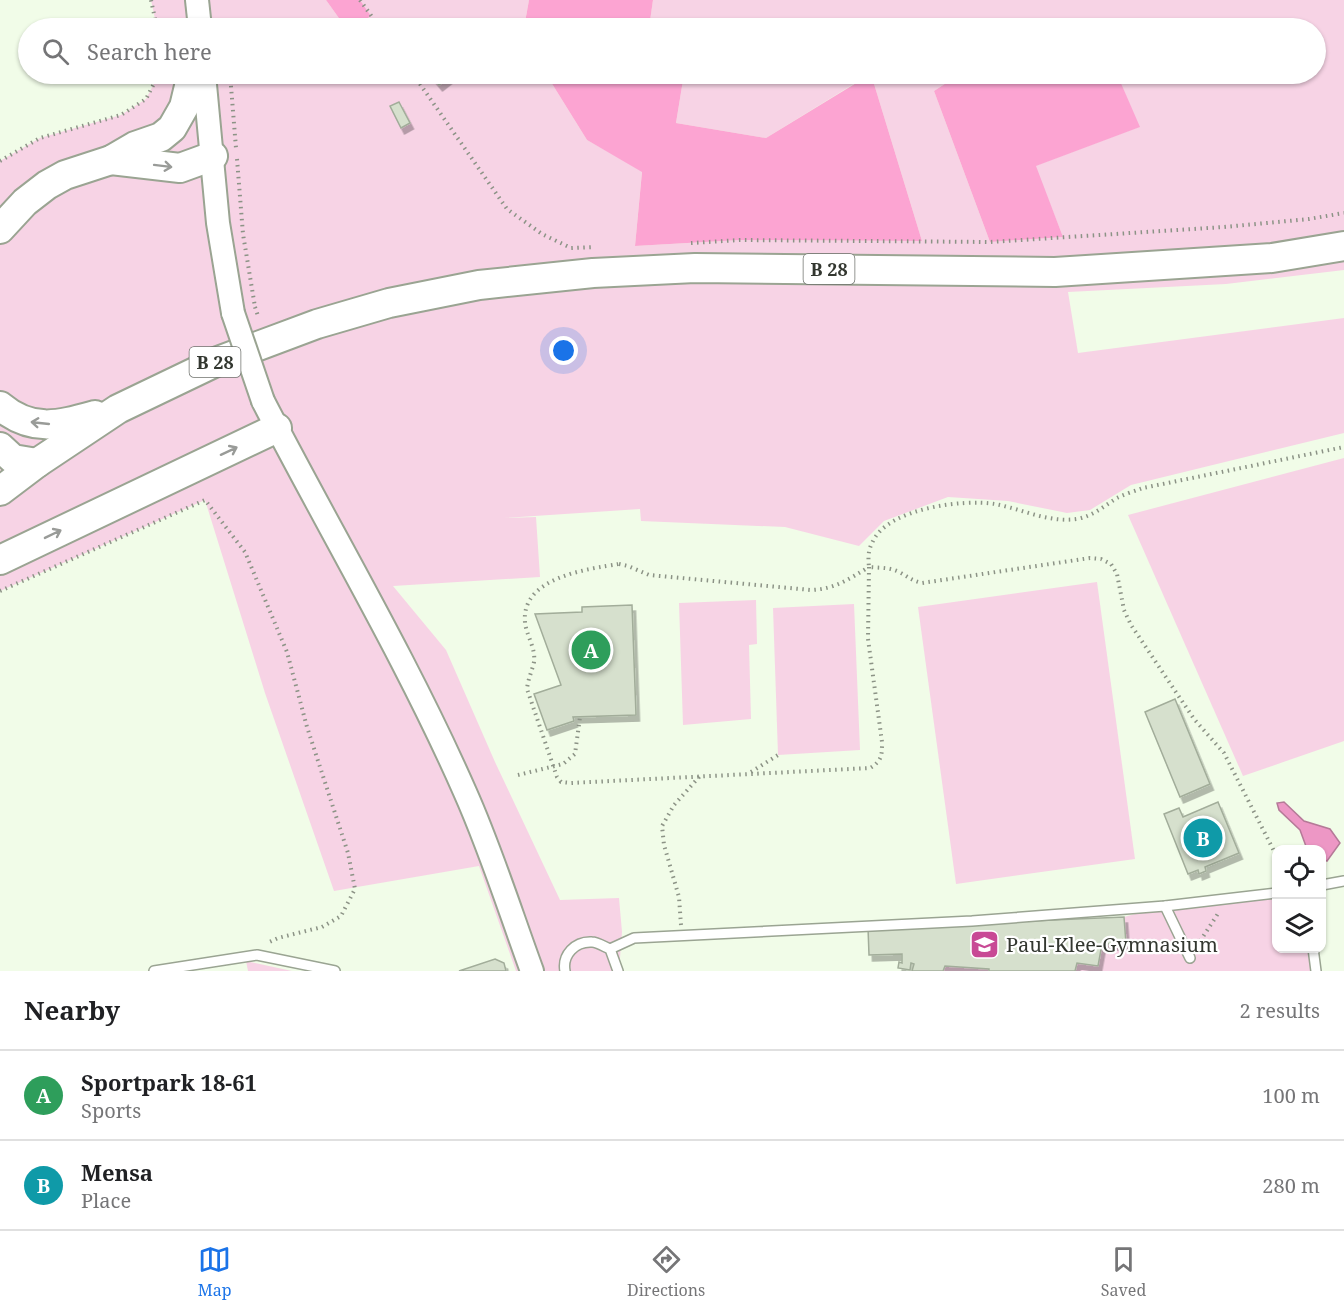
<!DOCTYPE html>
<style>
:root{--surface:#fff;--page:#f2f2f2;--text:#202124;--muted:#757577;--line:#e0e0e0;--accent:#1a73e8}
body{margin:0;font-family:"Noto Serif",serif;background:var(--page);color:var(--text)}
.controls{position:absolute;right:18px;bottom:18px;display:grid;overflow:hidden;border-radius:12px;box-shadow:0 2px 4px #0004}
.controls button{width:54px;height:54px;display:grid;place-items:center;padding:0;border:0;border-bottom:2px solid var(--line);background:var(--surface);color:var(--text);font:30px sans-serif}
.you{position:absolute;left:564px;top:351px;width:21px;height:21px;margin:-15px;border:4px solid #fff;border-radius:50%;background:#1a73e8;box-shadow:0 0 0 9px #1a73e833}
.badge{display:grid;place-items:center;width:39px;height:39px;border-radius:50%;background:var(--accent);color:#fff;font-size:20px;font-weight:700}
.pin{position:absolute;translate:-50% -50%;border:3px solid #fff;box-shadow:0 2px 6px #0006}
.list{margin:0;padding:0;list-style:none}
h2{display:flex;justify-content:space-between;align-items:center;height:78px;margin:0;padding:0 24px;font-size:26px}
h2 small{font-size:20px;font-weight:400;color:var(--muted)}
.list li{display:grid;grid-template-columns:39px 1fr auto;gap:18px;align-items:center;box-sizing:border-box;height:90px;padding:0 24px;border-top:2px solid var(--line)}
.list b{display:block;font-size:22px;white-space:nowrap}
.list p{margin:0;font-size:20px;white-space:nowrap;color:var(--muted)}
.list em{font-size:20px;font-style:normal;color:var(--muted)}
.icon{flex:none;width:33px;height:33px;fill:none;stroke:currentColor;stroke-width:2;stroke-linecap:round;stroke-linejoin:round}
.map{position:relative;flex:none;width:1344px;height:971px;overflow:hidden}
.search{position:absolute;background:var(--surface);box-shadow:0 2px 4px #0004;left:18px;right:18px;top:18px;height:66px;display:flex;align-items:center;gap:15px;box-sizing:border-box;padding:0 21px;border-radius:33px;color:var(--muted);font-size:22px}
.sheet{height:258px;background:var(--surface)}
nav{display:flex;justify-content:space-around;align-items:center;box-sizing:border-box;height:84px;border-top:2px solid var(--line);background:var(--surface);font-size:16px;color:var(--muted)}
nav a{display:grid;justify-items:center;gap:3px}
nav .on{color:var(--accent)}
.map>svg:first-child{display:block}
.green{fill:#f7d3e5}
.forest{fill:#fca4d2}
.water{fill:#ed97c5;stroke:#b57a98;stroke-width:1.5}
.building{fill:#d6e0cd;stroke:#a2ad9a;stroke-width:1.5;filter:url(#shadow)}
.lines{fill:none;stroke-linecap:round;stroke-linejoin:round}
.service-casing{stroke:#9aa492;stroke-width:12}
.tertiary-casing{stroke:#9aa492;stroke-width:26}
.primary-casing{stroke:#9aa492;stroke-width:32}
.path{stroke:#8c9386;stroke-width:4;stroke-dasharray:1.5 4.5;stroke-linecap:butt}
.service{stroke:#fff;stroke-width:9}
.tertiary{stroke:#fff;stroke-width:22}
.primary{stroke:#fff;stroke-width:28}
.tertiary-bridge-casing{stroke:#9aa492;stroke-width:26;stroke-linecap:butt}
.path-bridge{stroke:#8c9386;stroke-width:4;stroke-dasharray:1.5 4.5;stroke-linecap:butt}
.tertiary-bridge{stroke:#fff;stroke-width:22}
.oneway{stroke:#999b98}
.labels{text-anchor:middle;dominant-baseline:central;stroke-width:4.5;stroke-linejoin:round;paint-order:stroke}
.shield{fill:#fff;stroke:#70736e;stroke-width:1.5}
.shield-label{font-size:18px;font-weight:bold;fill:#333730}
.poi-label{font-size:20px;fill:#333730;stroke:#fff;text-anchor:start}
</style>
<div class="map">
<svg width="1344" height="971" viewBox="0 0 1344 971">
<defs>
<filter id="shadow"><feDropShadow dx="3.5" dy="6" stdDeviation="0" flood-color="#0004"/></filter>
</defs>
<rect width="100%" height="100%" fill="#f1fce8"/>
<!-- green -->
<g class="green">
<path d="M151,0h175l20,28h-189z"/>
<path d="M360,0h169l-5,28h-171l18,-12z"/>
<path d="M653,0h691v270l-118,14 -158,8 10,61 266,-35v115l-213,52 -41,25 -23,3 -59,-12 -60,-4 -64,24 -25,25 -74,-19 -144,-6 -1,-12 -136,9 32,-1 4,60 -147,9 53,64 49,112 65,138 59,-2 3,34 -3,39h-103l-37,-105 -145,25 -69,-198 -60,-193 -205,91v-430l40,-23 81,-23 25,-16 13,-25h387l41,66 55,31 -7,75 105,-6 182,1 -51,-167h89l-26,17 56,151 73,-5 -28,-71 104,-39 -22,-53h199v-46h-217l-3,-6 -8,6h-439z"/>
<path d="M684,74h186l-104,64 -90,-15z"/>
<path d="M1344,458v283l-101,35 -115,-261z"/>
<path d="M1097,582l38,277 -179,25 -38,-277z"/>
<path d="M756,600l1,44 -8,1 2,74 -68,6 -4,-122z"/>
<path d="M854,604l6,146 -82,5 -5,-147z"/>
<path d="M1274,894l2,6v48l37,1 3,22h-241l2,-8 21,3 4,-22 23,-1 -1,-26 41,-11z"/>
<path d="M246,961l46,10h-44z"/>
<path d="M945,966l44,3v2h-46z"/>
</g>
<!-- forest -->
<g class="forest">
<path d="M326,0h34l11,16 -18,12h-7z"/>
<path d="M529,0h124l-4,28h-125z"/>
<path d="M546,74h138l-8,49 90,15 105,-64 51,167 -182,-1 -105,6 7,-74 -55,-32z"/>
<path d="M960,74h157l23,53 -104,39 27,71 -73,5 -56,-151z"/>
</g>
<!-- water -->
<path class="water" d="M1284,802l20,19 26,8 10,14 -13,18 -5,-2v-9l-15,-1 -7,-19 -21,-20 -2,-7z"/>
<!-- building -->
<g class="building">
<path d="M430,74h23l-14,11z"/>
<path d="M399,102l11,21 -9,5 -11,-22z"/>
<path d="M632,605l4,110 -63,2 1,4 -27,9 -13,-36 27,-9 -26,-71 47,-2v-5z"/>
<path d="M1175,699l35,85 -30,13 -35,-85z"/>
<path d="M1218,802l21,51 -34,14 1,4 -7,3 -1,-4 -10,4 -24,-60 15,-6 4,9z"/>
<path d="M1124,917l2,27h-24l-4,22 -21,-3 -2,8h-86v-2l-44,-3 -2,5h-31l2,-7 -3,-1 -1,7 -12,-2 1,-6 3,1v-9l-33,1 -1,-27z"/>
<path d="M495,959l9,4 2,8h-47z"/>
</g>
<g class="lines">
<defs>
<g id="service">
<path d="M1322,885l22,-4"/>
<path d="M1165,906l25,52"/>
<path d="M1313,948l3,23"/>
<path d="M610,949l24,-11 338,-17 193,-15 111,-13"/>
<path d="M154,971l103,-16 78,16"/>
<path d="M565,971c-3,-16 10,-30 27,-29 5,0 13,5 18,7l8,22"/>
</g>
<g id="tertiary">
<path d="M197,0l3,28"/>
<path d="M204,74l14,149 15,90"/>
<path d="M263,401c67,130 143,257 202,391 26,58 45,119 67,179"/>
</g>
<g id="primary">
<path d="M199,28v-1"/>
<path d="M111,160l69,8 33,-12"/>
<path d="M0,229l25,-27 22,-17 18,-10 46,-15 24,-14 26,-9 11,-9 12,-21 8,-33"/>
<path d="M0,406c32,27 59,19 95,9"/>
<path d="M0,447l13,12 24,4"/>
<path d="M0,491l37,-28 81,-54 100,-48 99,-37 72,-21 90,-18 114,-12 102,-5 360,4 217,-14 72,-12"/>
<path d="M0,560l277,-132"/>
</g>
</defs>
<!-- service casing -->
<use href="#service" class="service-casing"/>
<!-- tertiary casing -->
<use href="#tertiary" class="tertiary-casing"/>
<!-- primary casing -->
<use href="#primary" class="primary-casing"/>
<!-- path -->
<g class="path">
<path d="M151,0l6,28"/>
<path d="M360,0l20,28"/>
<path d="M230,74l6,74"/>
<path d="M413,74l94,135 35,25 29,14 23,-1"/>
<path d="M237,159l6,75 12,73"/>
<path d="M0,161l40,-23 81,-23 25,-16 13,-25"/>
<path d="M691,243l49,-3 250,2 234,-15 85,-8 35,-6"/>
<path d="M619,564l9,2 21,9 162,15c24,-1 38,-11 58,-23l-1,72 14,103c0,13 0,19 -12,26l-299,15 -10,-1 -4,-5 -30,-88c1,-10 5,-18 7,-27 2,-14 -8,-27 -9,-40 -4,-45 63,-53 94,-58z"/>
<path d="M0,591l205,-91 40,52 42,100 20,75 41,126 7,36 -14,27 -19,11 -44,11 -11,5"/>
<path d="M751,772l27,-17"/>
<path d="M518,775l45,-11 12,-10 5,-37"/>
<path d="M1276,855l-52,-102 -30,-34 -63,-94 -7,-15 -7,-36 -6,-10 -10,-5 -11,-1 -168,25c-10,-2 -15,-7 -23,-11 -10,-5 -20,-4 -30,-5 -1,-9 -1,-17 4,-26 16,-33 90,-42 122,-37 27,5 53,19 82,15 16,-3 27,-13 40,-21 8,-4 18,-7 26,-10l201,-41"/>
<path d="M681,925l-2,-28 -15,-52 -2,-19 12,-21 26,-29"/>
<path d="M1197,946l22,-34"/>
</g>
<!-- service -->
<use href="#service" class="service"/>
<!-- tertiary -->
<use href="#tertiary" class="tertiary"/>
<!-- primary -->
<use href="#primary" class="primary"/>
<defs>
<path id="tertiary-bridge" d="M233,313l30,88"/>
</defs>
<!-- tertiary-bridge casing -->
<use href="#tertiary-bridge" class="tertiary-bridge-casing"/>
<!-- path-bridge -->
<path class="path-bridge" d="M255,307l3,9"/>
<!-- tertiary-bridge -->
<use href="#tertiary-bridge" class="tertiary-bridge"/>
</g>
<!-- one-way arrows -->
<defs><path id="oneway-shaft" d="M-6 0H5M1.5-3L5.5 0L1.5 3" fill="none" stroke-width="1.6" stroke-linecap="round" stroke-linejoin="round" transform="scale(1.5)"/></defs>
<g class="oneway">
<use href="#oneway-shaft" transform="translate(163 166) rotate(7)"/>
<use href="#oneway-shaft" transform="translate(40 423) rotate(-174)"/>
<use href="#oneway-shaft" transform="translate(229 451) rotate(-25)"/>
<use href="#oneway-shaft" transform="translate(53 534) rotate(-26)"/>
</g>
<!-- icons -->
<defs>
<symbol id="school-square" viewBox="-11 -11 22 22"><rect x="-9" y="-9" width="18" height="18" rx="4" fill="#c84995" stroke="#fff"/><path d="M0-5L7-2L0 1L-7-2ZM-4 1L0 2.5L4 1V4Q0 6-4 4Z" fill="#fff"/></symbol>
</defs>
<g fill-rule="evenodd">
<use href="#school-square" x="968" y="928" width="33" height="33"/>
</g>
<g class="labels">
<!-- shield labels -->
<g class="shield">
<rect x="803.5" y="254" width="51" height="30" rx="4.5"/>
<rect x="189.5" y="347" width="51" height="30" rx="4.5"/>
</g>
<g class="shield-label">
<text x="829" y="269">B 28</text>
<text x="215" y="362">B 28</text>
</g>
<!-- poi labels -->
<g class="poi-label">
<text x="1006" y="944">Paul-Klee-Gymnasium</text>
</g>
</g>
</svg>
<div class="controls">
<button><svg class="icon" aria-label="locate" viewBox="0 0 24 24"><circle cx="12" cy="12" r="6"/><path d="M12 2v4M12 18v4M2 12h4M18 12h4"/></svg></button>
<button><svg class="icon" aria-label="layers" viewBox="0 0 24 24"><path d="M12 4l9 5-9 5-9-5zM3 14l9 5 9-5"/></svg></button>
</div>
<div class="you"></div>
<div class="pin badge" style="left:591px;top:650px;background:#2e9e5b">A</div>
<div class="pin badge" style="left:1203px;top:838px;background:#0f9aa8">B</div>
<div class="search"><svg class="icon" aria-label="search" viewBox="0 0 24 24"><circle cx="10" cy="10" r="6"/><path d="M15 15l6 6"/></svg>Search here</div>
</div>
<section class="sheet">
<h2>Nearby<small>2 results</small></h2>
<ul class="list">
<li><span class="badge" style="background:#2e9e5b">A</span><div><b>Sportpark 18-61</b><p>Sports</p></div><em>100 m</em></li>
<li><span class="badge" style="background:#0f9aa8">B</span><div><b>Mensa</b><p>Place</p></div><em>280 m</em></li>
</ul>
</section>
<nav>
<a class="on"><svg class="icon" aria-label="map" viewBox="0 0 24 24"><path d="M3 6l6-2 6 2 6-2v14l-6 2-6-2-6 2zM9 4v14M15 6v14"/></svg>Map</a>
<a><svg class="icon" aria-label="directions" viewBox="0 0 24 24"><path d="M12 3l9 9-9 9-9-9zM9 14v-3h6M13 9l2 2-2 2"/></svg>Directions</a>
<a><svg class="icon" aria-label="saved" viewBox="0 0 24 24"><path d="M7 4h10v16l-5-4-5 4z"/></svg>Saved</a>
</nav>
